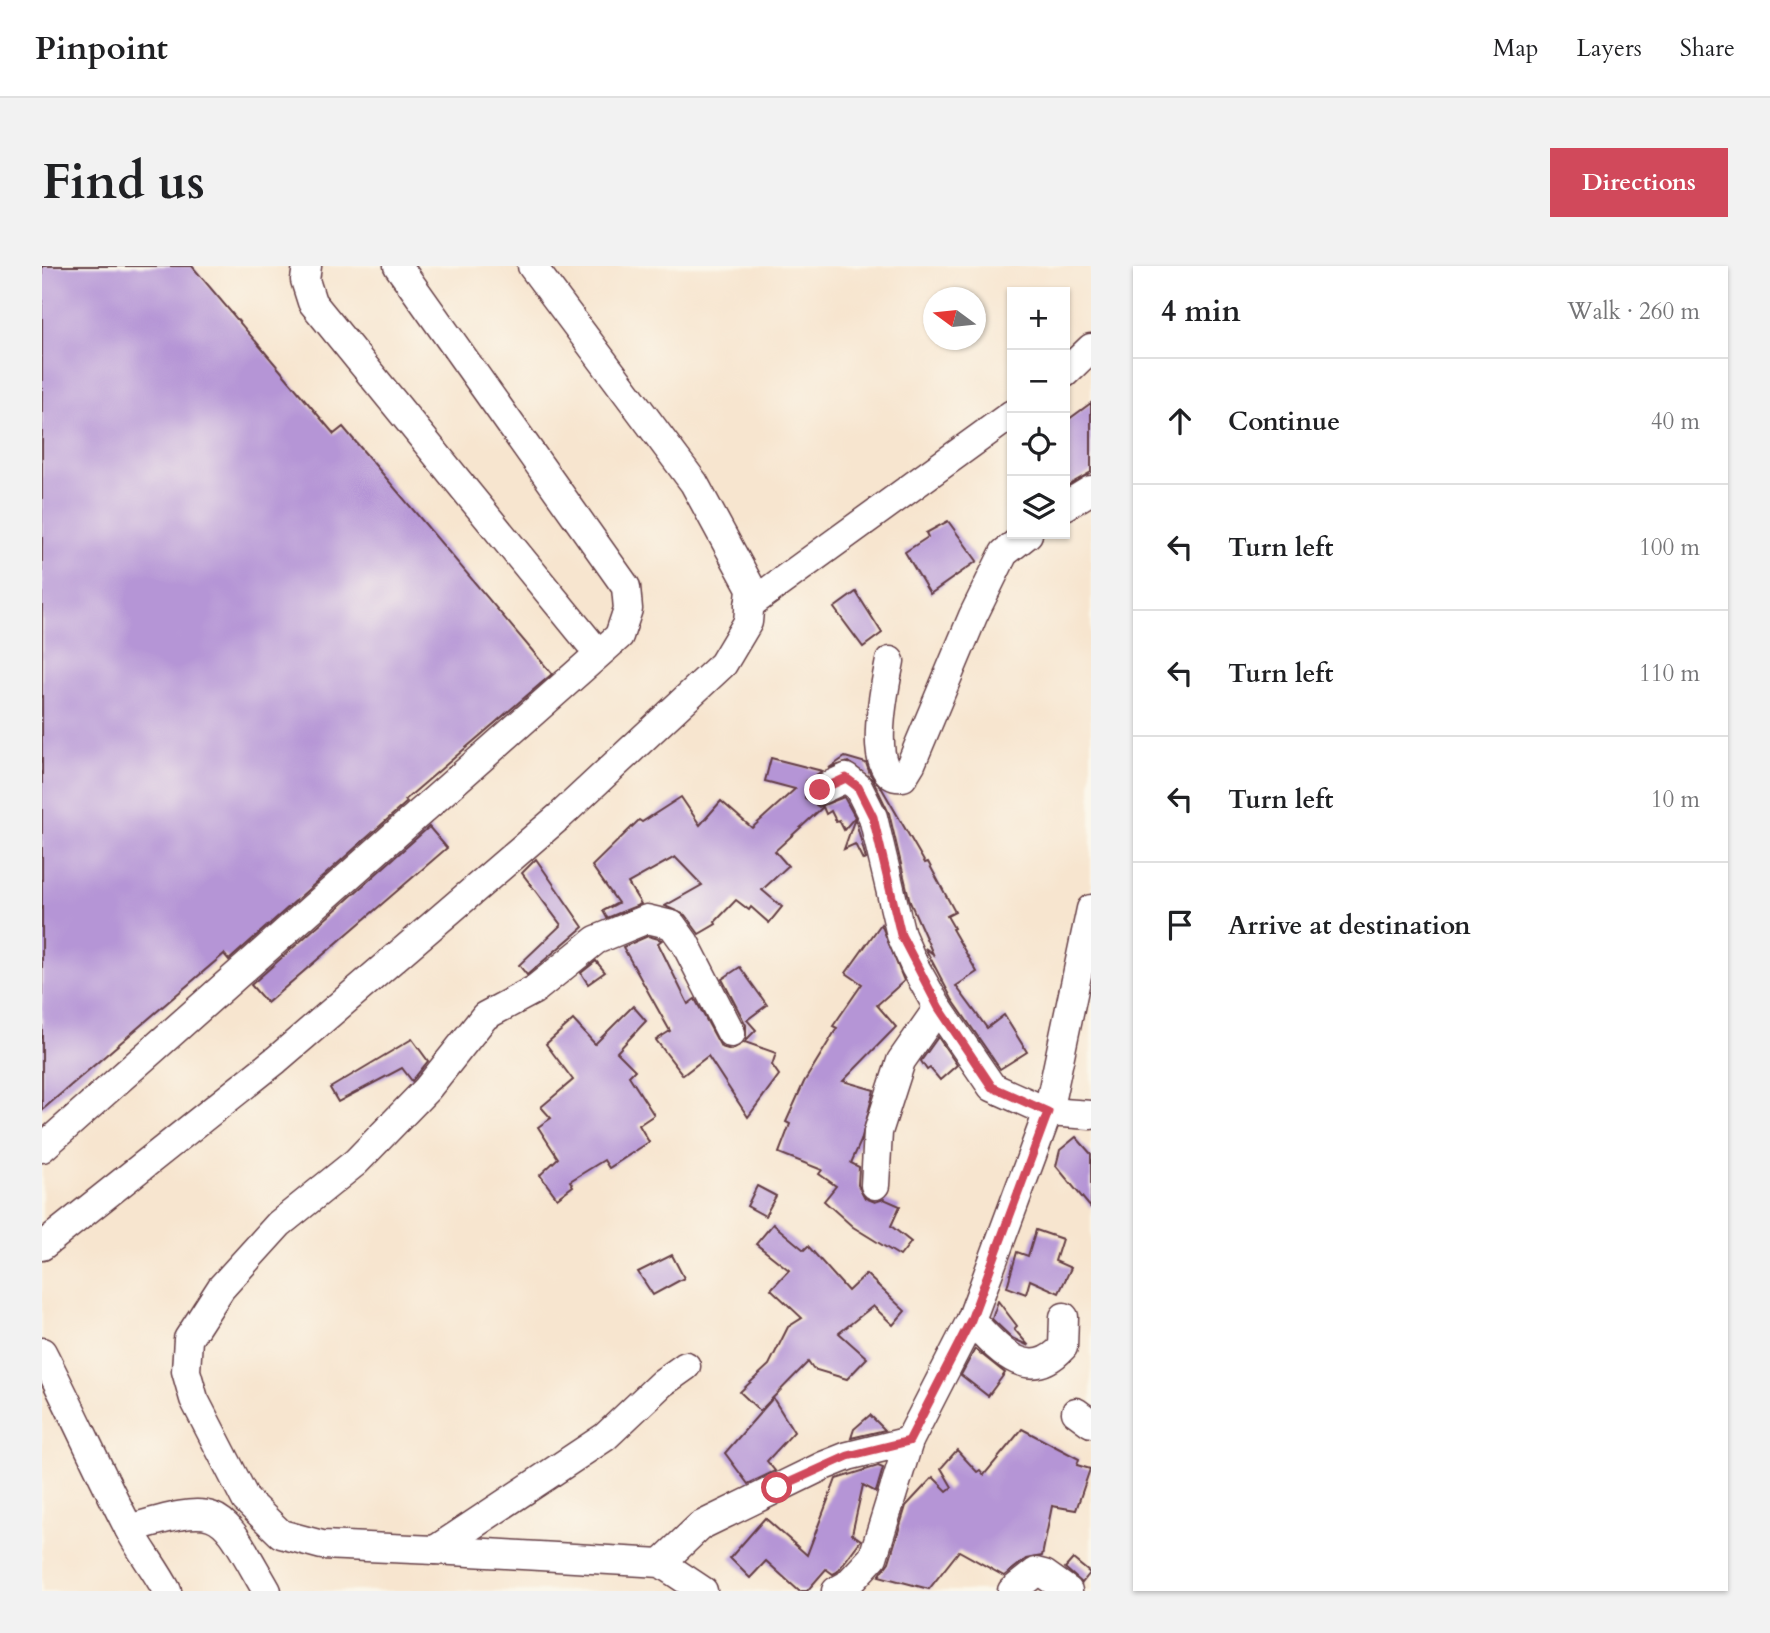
<!DOCTYPE html>
<meta charset="utf-8">
<style>
:root{--surface:#fff;--page:#f2f2f2;--text:#202124;--muted:#757577;--line:#e0e0e0;--accent:#d1495b}
body{margin:0;font-family:Cardo,serif;background:var(--page);color:var(--text)}
.controls{position:absolute;right:21px;top:21px;display:grid;overflow:hidden;border-radius:0px;box-shadow:0 2px 5px #0004}
.controls button{width:63px;height:63px;display:grid;place-items:center;padding:0;border:0;border-bottom:2px solid var(--line);background:var(--surface);color:var(--text);font:35px sans-serif}
.compass{position:absolute;left:881px;top:21px;width:63px;height:63px;border-radius:50%;background:var(--surface);box-shadow:0 2px 5px #0004;rotate:285deg}
.stop{position:absolute;width:21px;height:21px;margin:-16px;border:5px solid #d1495b;border-radius:50%;background:#fff}
.stop.end{background:#d1495b;border-color:#fff;box-shadow:0 2px 7px #0008}
.list{margin:0;padding:0;list-style:none}
h2{display:flex;justify-content:space-between;align-items:center;height:91px;margin:0;padding:0 28px;font-size:30px}
h2 small{font-size:23px;font-weight:400;color:var(--muted)}
.list li{display:grid;grid-template-columns:46px 1fr auto;gap:21px;align-items:center;box-sizing:border-box;height:126px;padding:0 28px;border-top:2px solid var(--line)}
.list b{display:block;font-size:26px;white-space:nowrap}
.list em{font-size:23px;font-style:normal;color:var(--muted)}
.icon{flex:none;width:38px;height:38px;fill:none;stroke:currentColor;stroke-width:2;stroke-linecap:round;stroke-linejoin:round}
.map{position:relative;flex:none;width:1049px;height:1325px;overflow:hidden;border-radius:0px}
header{display:flex;align-items:center;gap:42px;box-sizing:border-box;height:98px;padding:0 35px;background:var(--surface);border-bottom:2px solid var(--line)}
header strong{font-size:33px}
nav{display:flex;gap:38px;margin-inline-start:auto;font-size:24px}
.intro{display:flex;align-items:center;justify-content:space-between;box-sizing:border-box;height:168px;padding:0 42px}
h1{margin:0;font-size:49px}
.button{padding:18px 32px;border-radius:0px;background:var(--accent);color:#fff;font-size:24px;font-weight:700}
main{display:flex;gap:42px;padding:0 42px}
aside{flex:1;background:var(--surface);border-radius:0px;box-shadow:0 2px 5px #0004}
.map>svg:first-child{display:block}
.building{fill:#b595d6}
.lines{fill:none;stroke-linecap:round;stroke-linejoin:round}
.minor-casing{stroke:#643d44;stroke-width:31}
.minor{stroke:#fff;stroke-width:28}
.route{stroke:#d1495b;stroke-width:9}
</style>
<header>
<strong>Pinpoint</strong>
<nav><a>Map</a><a>Layers</a><a>Share</a></nav>
</header>
<div class="intro"><h1>Find us</h1><a class="button">Directions</a></div>
<main>
<div class="map">
<svg width="1049" height="1325" viewBox="0 0 1049 1325">
<rect width="100%" height="100%" fill="#fbf7ec"/>
<filter id="ink" filterUnits="userSpaceOnUse"><feTurbulence type="fractalNoise" baseFrequency=".0143" numOctaves="2"/><feDisplacementMap in="SourceGraphic" scale="14" xChannelSelector="R" yChannelSelector="G"/><feConvolveMatrix kernelMatrix="1 2 1 2 8 2 1 2 1" color-interpolation-filters="sRGB"/></filter>
<filter id="wash" filterUnits="userSpaceOnUse"><feTurbulence type="fractalNoise" baseFrequency=".00686" numOctaves="4" result="noise"/><feDisplacementMap in="SourceGraphic" scale="28" xChannelSelector="R" yChannelSelector="G"/><feGaussianBlur stdDeviation="1.57" result="paint"/><feColorMatrix in="noise" values="0 0 0 0 0 0 0 0 0 0 0 0 0 0 0 0 0 1.4 0 .05"/><feComposite in="paint" operator="in"/></filter>
<g filter="url(#wash)">
<rect width="100%" height="100%" fill="#f7e5cf"/>
<g id="blocks">
<!-- building -->
<g class="building">
<path d="M0,0h150l142,168 9,-7 209,247 -147,126 2,2 -178,158 -5,-6 -182,156z"/>
<path d="M1049,137v69l-26,15v-65z"/>
<path d="M906,255l29,40 -47,33 -25,-42 23,-15 -2,-4z"/>
<path d="M814,326l26,41 -19,14 -29,-39z"/>
<path d="M803,491l21,6 4,11 11,13 44,76 3,-1 27,50 -8,4 7,12 -2,1 25,43 -21,14 31,42 17,-13 23,37 -27,17 -48,-70 -27,-51 8,6 -23,-52 -21,-89 -16,-33 -25,-18 -19,6z"/>
<path d="M729,492l51,13 -16,10 -1,17 14,9 25,-10 11,20 -11,13 -5,-10 -3,1 -5,-10 -5,3 -3,-7 -48,44 13,15 -26,24 20,17 -13,16 -18,-16 -2,3 -13,-10 -21,22 1,2 -17,10 -14,-19 -20,-9 37,-21 -27,-28 -47,26 13,21 -34,14 -4,-7 15,-8 -26,-37 47,-46 3,2 39,-25 19,28 21,-24 31,27 43,-39 -30,-8z"/>
<path d="M813,552l11,41 -3,1 -8,-16 -11,5z"/>
<path d="M387,561l18,21 -180,155 -16,-18z"/>
<path d="M494,593l47,68 -56,48 -8,-10 42,-40 -39,-52z"/>
<path d="M839,658l23,57 -27,24 19,22 -53,54 31,9 -13,51 -10,22 8,4 -1,18 7,13 10,4 9,-3 16,7 -9,20 20,16 -11,14 -47,-29 -29,-26 12,-15 -17,-12 3,-4 -43,-17 11,-29 -4,-2 18,-40 33,-54 -4,-2 29,-42 -16,-11z"/>
<path d="M606,670l14,4 -4,3 30,61 7,-5 26,48 10,3 14,-8 31,11 -4,12 7,10 -31,42 -40,-61 -25,19 -27,-35 14,-9 -47,-84z"/>
<path d="M554,695l9,11 -17,12 -7,-11z"/>
<path d="M698,701l27,38 -20,15 9,10 -10,10v-15l-24,-46z"/>
<path d="M591,740l13,15 -29,31 18,18 -6,6 25,39 -15,10 10,17 -40,26 -5,-8 -34,21 3,5 -16,12 -17,-23 18,-17 -20,-31 13,-9 -10,-11 32,-27 -27,-36 27,-24 22,24z"/>
<path d="M896,771l19,28 -17,15 -10,-12 -3,2 -6,-9z"/>
<path d="M370,773l16,22 -16,20 -10,-13 -64,34 -8,-14z"/>
<path d="M1034,871l15,17v54l-35,-42 4,-16z"/>
<path d="M715,920l19,10 -11,20 -18,-10z"/>
<path d="M731,958l31,26 4,-4 40,45 18,-17 39,37 -12,14 -20,-19 -34,27 28,25 -20,21 -34,-10 -5,-7 -48,49 -20,-19 29,-27 19,-38 14,-9 -31,-29 18,-19 -33,-26z"/>
<path d="M994,964l26,9 -7,22 16,7 -12,25 -29,-13 -4,14 -19,-7 10,-35 11,4z"/>
<path d="M630,989l12,23 -31,17 -15,-23z"/>
<path d="M956,1035l19,25 -3,3 15,17 -17,-8 -20,-19z"/>
<path d="M933,1083l30,24 -17,23 -27,-21z"/>
<path d="M731,1132l21,34 -27,29 8,10 -27,13 -23,-31z"/>
<path d="M828,1149l15,15 -34,8 3,-9z"/>
<path d="M980,1163l57,30 -2,6 13,4 -14,41 -24,-4 -10,50 -16,3 -22,17 -45,-25 -30,38 -50,-13 10,-14 17,-56 27,-29 14,14 5,-4 -11,-19 16,-18 20,22 3,-2 4,5z"/>
<path d="M836,1200l5,2 -7,24 -13,-7 -11,49 9,6 -24,32 -4,2 -7,-5 -19,22h-8l-33,-30 -16,17 -20,-20 35,-40 42,37 29,-76z"/>
<path d="M1031,1293l17,14 -8,10 -17,-15z"/>
</g>
</g>
</g>
<g filter="url(#ink)">
<use href="#blocks" fill-opacity="0" stroke="#643d44" stroke-width="2"/>
<g class="lines">
<defs>
<g id="minor">
<path d="M265,0l-2,14 7,22 286,351"/>
<path d="M1023,107l26,-25"/>
<path d="M1023,240l26,-16"/>
<path d="M707,339l263,-191"/>
<path d="M848,395c-4,20 -27,122 13,116l8,-13 62,-148 31,-63 24,-19"/>
<path d="M778,524l26,-12 12,9 15,30 28,118 14,32 23,41 54,79 56,25 43,3"/>
<path d="M0,882l577,-512 9,-27 -2,-22 -228,-321"/>
<path d="M833,919l3,-53 23,-71 37,-53"/>
<path d="M0,980l234,-186 285,-245 162,-151 25,-42 3,-34 -57,-105 -162,-217"/>
<path d="M929,1054c26,27 56,66 92,27l1,-30"/>
<path d="M0,1086c30,58 56,117 86,175 11,22 27,41 39,64"/>
<path d="M644,1100l-24,17 -57,54 -170,113 -113,-5 -41,-11 -35,-34 -52,-101 -8,-28 2,-32 33,-51 58,-64 77,-62 71,-73 58,-73 49,-26 62,-50 51,-21 25,6 13,18 46,90"/>
<path d="M1034,1146l15,11"/>
<path d="M87,1263c97,-29 90,-20 138,62"/>
<path d="M393,1284l226,13 42,28"/>
<path d="M619,1297l39,-37 123,-60 25,-10 61,-15"/>
<path d="M794,1325l11,-6 26,-28 36,-116 62,-121 77,-208 43,-203"/>
<path d="M970,1325l24,-19 8,2 24,17"/>
</g>
</defs>
<!-- minor casing -->
<use href="#minor" class="minor-casing"/>
<!-- minor -->
<use href="#minor" class="minor"/>
</g>
</g>
<g class="lines" filter="url(#ink)">
<!-- route -->
<path class="route" d="M735,1222l71,-32 61,-15 62,-121 77,-208 -56,-25 -53,-79 -38,-73 -28,-118 -15,-30 -12,-9 -26,12"/>
</g>
</svg>
<div class="controls">
<button>+</button>
<button>−</button>
<button><svg class="icon" aria-label="locate" viewBox="0 0 24 24"><circle cx="12" cy="12" r="6"/><path d="M12 2v4M12 18v4M2 12h4M18 12h4"/></svg></button>
<button><svg class="icon" aria-label="layers" viewBox="0 0 24 24"><path d="M12 4l9 5-9 5-9-5zM3 14l9 5 9-5"/></svg></button>
</div>
<svg class="compass" viewBox="-18 -18 36 36"><path d="M0-13l5 13h-10z" fill="#e53935"/><path d="M0 13l5-13h-10z" fill="#757577"/></svg>
<div class="stop" style="left:735px;top:1222px"></div>
<div class="stop end" style="left:778px;top:524px"></div>
</div>
<aside>
<h2>4 min<small>Walk · 260 m</small></h2>
<ul class="list">
<li><svg class="icon" aria-label="ahead" viewBox="0 0 24 24"><path d="M12 20V5M6 11l6-6 6 6"/></svg><div><b>Continue</b></div><em>40 m</em></li>
<li><svg class="icon" aria-label="left" viewBox="0 0 24 24"><path d="M17 20v-9H6M10 6l-5 5 5 5"/></svg><div><b>Turn left</b></div><em>100 m</em></li>
<li><svg class="icon" aria-label="left" viewBox="0 0 24 24"><path d="M17 20v-9H6M10 6l-5 5 5 5"/></svg><div><b>Turn left</b></div><em>110 m</em></li>
<li><svg class="icon" aria-label="left" viewBox="0 0 24 24"><path d="M17 20v-9H6M10 6l-5 5 5 5"/></svg><div><b>Turn left</b></div><em>10 m</em></li>
<li><svg class="icon" aria-label="arrive" viewBox="0 0 24 24"><path d="M6 21V4h12l-3 4 3 4H6"/></svg><div><b>Arrive at destination</b></div></li>
</ul>
</aside>
</main>
